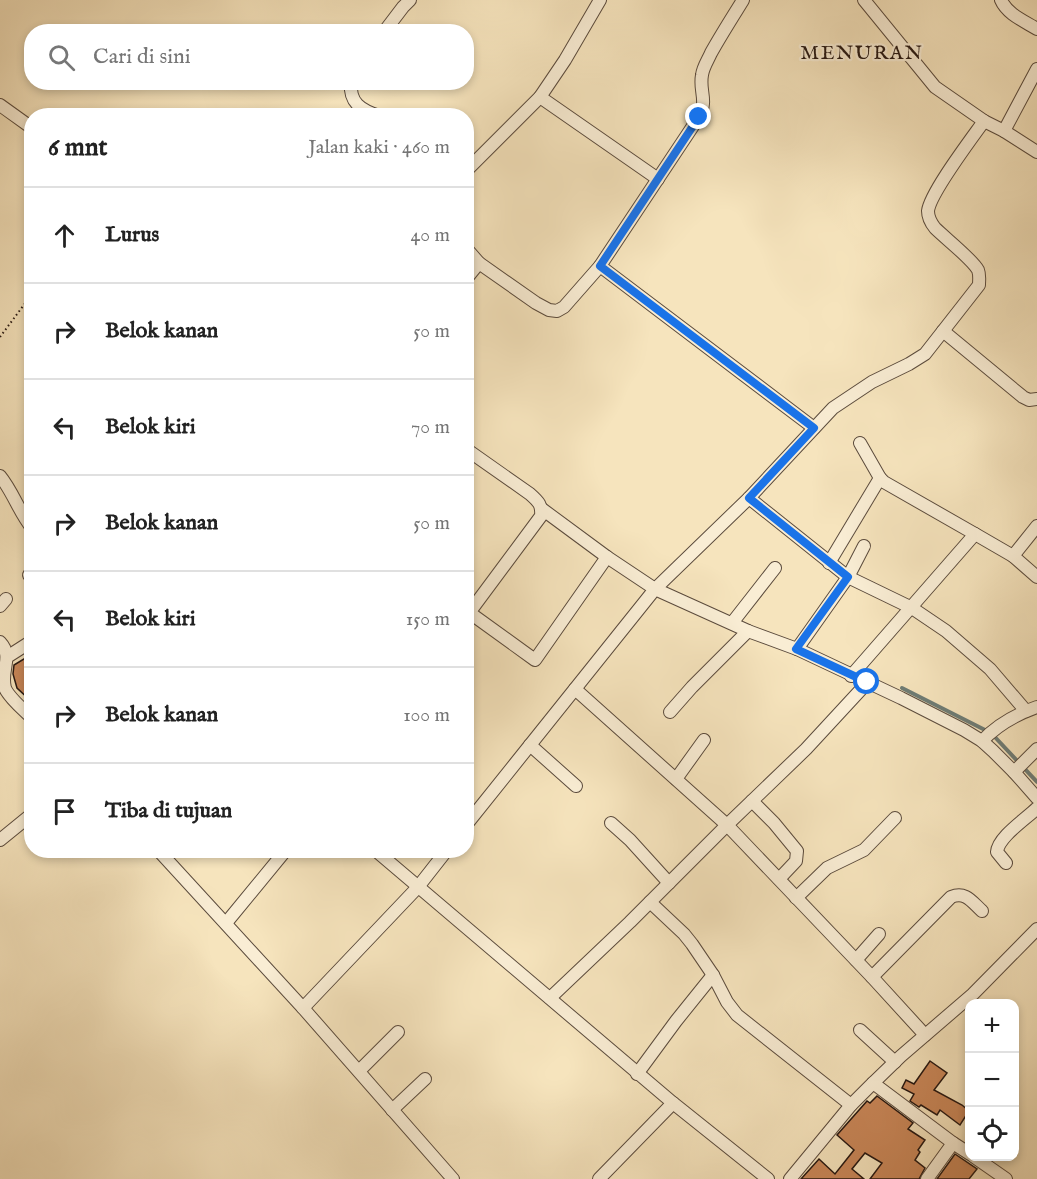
<!DOCTYPE html>
<html lang="id">
<meta charset="utf-8">
<style>
:root{--surface:#fff;--page:#f6f6f6;--text:#222;--muted:#767676;--line:#e0e0e0}
body{margin:0;font-family:"IM FELL English",serif;background:var(--page);color:var(--text)}
.controls{position:absolute;right:18px;bottom:18px;display:grid;overflow:hidden;border-radius:12px;box-shadow:0 3px 9px #0003}
.controls button{width:54px;height:54px;display:grid;place-items:center;padding:0;border:0;border-bottom:2px solid var(--line);background:var(--surface);color:var(--text);font:30px sans-serif}
.stop{position:absolute;width:18px;height:18px;margin:-14px;border:4px solid #1a73e8;border-radius:50%;background:#fff}
.stop.end{background:#1a73e8;border-color:#fff;box-shadow:0 2px 6px #0008}
.list{margin:0;padding:0;list-style:none}
h2{display:flex;justify-content:space-between;align-items:center;height:78px;margin:0;padding:0 24px;font-size:26px}
h2 small{font-size:20px;font-weight:400;color:var(--muted)}
.list li{display:grid;grid-template-columns:39px 1fr auto;gap:18px;align-items:center;box-sizing:border-box;height:96px;padding:0 24px;border-top:2px solid var(--line)}
.list b{display:block;font-size:22px;white-space:nowrap}
.list em{font-size:20px;font-style:normal;color:var(--muted)}
.icon{flex:none;width:33px;height:33px;fill:none;stroke:currentColor;stroke-width:2;stroke-linecap:round;stroke-linejoin:round}
.map{position:relative;flex:none;width:1037px;height:1179px;overflow:hidden}
.search{position:absolute;background:var(--surface);box-shadow:0 3px 9px #0003;left:24px;top:24px;width:450px;height:66px;display:flex;align-items:center;gap:15px;box-sizing:border-box;padding:0 21px;border-radius:24px;color:var(--muted);font-size:22px}
.panel{position:absolute;background:var(--surface);box-shadow:0 3px 9px #0003;left:24px;top:108px;width:450px;height:750px;border-radius:24px}
.map>svg:first-child{display:block}
.lines{fill:none;stroke-linecap:round;stroke-linejoin:round}
.stream{stroke:#6e7c75;stroke-width:4}
.building{fill:#c98759;stroke:#271812;stroke-width:1.5}
.minor-casing{stroke:#5b4b3d;stroke-width:14}
.path{stroke:#271812;stroke-width:2;stroke-dasharray:1.5 3;stroke-linecap:butt}
.minor{stroke:#f9edd4;stroke-width:12}
.route{stroke:#1a73e8;stroke-width:8}
.labels{text-anchor:middle;dominant-baseline:central;stroke-width:4.5;stroke-linejoin:round;paint-order:stroke}
.quarter-label{font-size:20px;letter-spacing:1.5px;fill:#271812;stroke:#f9edd4}
</style>
<div class="map">
<svg width="1037" height="1179" viewBox="0 0 1037 1179">
<rect width="100%" height="100%" fill="#f6e4bd"/>
<filter id="stains"><feTurbulence type="fractalNoise" baseFrequency=".00333" numOctaves="4"/><feColorMatrix values="0 0 0 0 .2 0 0 0 0 .09 0 0 0 0 .02 0 0 0 .5 -.17"/></filter>
<radialGradient id="worn" r=".72"><stop offset=".6" stop-color="#630" stop-opacity="0"/><stop offset="1" stop-color="#630" stop-opacity=".3"/></radialGradient>
<g class="lines">
<!-- stream -->
<g class="stream">
<path d="M902,688l85,43"/>
<path d="M993,735l44,47"/>
</g>
</g>
<!-- building -->
<g class="building">
<path d="M32,654v48l-15,-14 -4,-14 1,-9z"/>
<path d="M930,1061l17,12 -13,17 28,15 7,6 -9,14 -20,-15 -3,5 -16,-10 -2,2 -9,-6 4,-7 -12,-6 4,-8 8,4z"/>
<path d="M877,1096l36,27 -5,6 17,11 -7,10 2,2 -5,8 10,8 -6,11h-49l12,-16 -17,-10 -13,16 12,10h-63l18,-20 16,15 19,-24 -17,-15 30,-34 3,2z"/>
<path d="M955,1154l22,15 -8,10h-32z"/>
</g>
<g class="lines">
<defs>
<g id="minor">
<path d="M864,0l71,87 49,34 20,10 33,21"/>
<path d="M1001,0c6,14 23,21 36,29"/>
<path d="M384,32l19,-25 7,-7"/>
<path d="M351,82c-2,21 10,28 28,34"/>
<path d="M540,97l118,82"/>
<path d="M0,105l32,23"/>
<path d="M1004,131l33,-62"/>
<path d="M466,171l74,-74 25,-37 35,-60"/>
<path d="M466,248l13,15 -13,16"/>
<path d="M479,263l57,40 13,7 8,1 7,-4 36,-41 99,-149c9,-18 0,-25 3,-42 1,-8 6,-15 9,-22 10,-18 21,-35 32,-53"/>
<path d="M600,266l214,162"/>
<path d="M943,331l80,66 6,3 8,-1"/>
<path d="M860,443l20,35 4,4 91,52"/>
<path d="M466,449l64,45c9,8 12,11 11,22l-75,101"/>
<path d="M0,476c13,16 19,36 32,52"/>
<path d="M749,498l99,79 64,31 34,23 44,38 36,42"/>
<path d="M542,509l65,48 48,32 94,-91 84,-90 39,-26 37,-18 16,-10 54,-69c0,-5 1,-10 -1,-15 -6,-11 -33,-32 -43,-42 -4,-5 -7,-11 -7,-17 2,-18 44,-73 56,-90"/>
<path d="M1013,556l24,21"/>
<path d="M829,563l51,-85"/>
<path d="M29,575l3,-4"/>
<path d="M0,606l6,-7"/>
<path d="M470,613l65,47 72,-103"/>
<path d="M732,623l43,-55"/>
<path d="M0,642c14,15 0,28 5,46 4,10 19,22 27,30"/>
<path d="M797,649l51,-72 16,-31"/>
<path d="M7,657l25,-16"/>
<path d="M851,676l124,-142 38,22 24,-30"/>
<path d="M575,689l152,136 145,152 53,58"/>
<path d="M670,712l22,-25 56,-56"/>
<path d="M982,741c15,-16 35,-27 55,-34"/>
<path d="M530,745l46,41"/>
<path d="M1014,772l23,-23"/>
<path d="M676,779l28,-39"/>
<path d="M752,801l22,22 23,28 -1,10 -17,18"/>
<path d="M611,823l19,17 39,43"/>
<path d="M466,825l189,-236 93,42 49,18 104,49 63,32 18,11 11,10 21,21 23,26"/>
<path d="M0,840l32,-26"/>
<path d="M158,850l145,158 150,171"/>
<path d="M375,850l298,253 95,76"/>
<path d="M1006,863l-9,-11c1,-15 29,-33 40,-44"/>
<path d="M796,898l31,-30 37,-18 31,-32"/>
<path d="M650,902l34,32 8,10 21,31 14,27 10,13 114,90"/>
<path d="M226,923l60,-73"/>
<path d="M856,960l23,-26"/>
<path d="M872,977l79,-80c15,-6 21,5 31,14"/>
<path d="M550,998l80,-76 97,-97 79,-76 61,-66"/>
<path d="M303,1008l115,-121 29,-37"/>
<path d="M860,1030l35,32"/>
<path d="M359,1071l39,-39"/>
<path d="M637,1074l39,-53 37,-46"/>
<path d="M873,1083l80,60 -26,36"/>
<path d="M392,1110l33,-31"/>
<path d="M953,1143l17,11"/>
<path d="M973,1156l33,23"/>
<path d="M599,1179l74,-76"/>
<path d="M790,1179l61,-74 19,-19 31,-30 72,-62 64,-65"/>
</g>
</defs>
<!-- minor casing -->
<use href="#minor" class="minor-casing"/>
<!-- path -->
<path class="path" d="M0,337l32,-43"/>
<!-- minor -->
<use href="#minor" class="minor"/>
</g>
<g class="lines">
<!-- route -->
<path class="route" d="M699,117l-99,149 214,162 -65,70 99,79 -52,72 71,33"/>
</g>
<g class="labels">
<!-- quarter labels -->
<g class="quarter-label">
<text x="862" y="53">MENURAN</text>
</g>
</g>
<rect width="100%" height="100%" filter="url(#stains)"/>
<rect width="100%" height="100%" fill="url(#worn)"/>
</svg>
<div class="controls">
<button>+</button>
<button>−</button>
<button><svg class="icon" aria-label="locate" viewBox="0 0 24 24"><circle cx="12" cy="12" r="6"/><path d="M12 2v4M12 18v4M2 12h4M18 12h4"/></svg></button>
</div>
<div class="stop" style="left:867px;top:682px"></div>
<div class="stop end" style="left:699px;top:117px"></div>
<div class="search"><svg class="icon" aria-label="search" viewBox="0 0 24 24"><circle cx="10" cy="10" r="6"/><path d="M15 15l6 6"/></svg>Cari di sini</div>
<section class="panel">
<h2>6 mnt<small>Jalan kaki · 460 m</small></h2>
<ul class="list">
<li><svg class="icon" aria-label="ahead" viewBox="0 0 24 24"><path d="M12 20V5M6 11l6-6 6 6"/></svg><div><b>Lurus</b></div><em>40 m</em></li>
<li><svg class="icon" aria-label="right" viewBox="0 0 24 24"><path d="M7 20v-9h11M14 6l5 5-5 5"/></svg><div><b>Belok kanan</b></div><em>50 m</em></li>
<li><svg class="icon" aria-label="left" viewBox="0 0 24 24"><path d="M17 20v-9H6M10 6l-5 5 5 5"/></svg><div><b>Belok kiri</b></div><em>70 m</em></li>
<li><svg class="icon" aria-label="right" viewBox="0 0 24 24"><path d="M7 20v-9h11M14 6l5 5-5 5"/></svg><div><b>Belok kanan</b></div><em>50 m</em></li>
<li><svg class="icon" aria-label="left" viewBox="0 0 24 24"><path d="M17 20v-9H6M10 6l-5 5 5 5"/></svg><div><b>Belok kiri</b></div><em>150 m</em></li>
<li><svg class="icon" aria-label="right" viewBox="0 0 24 24"><path d="M7 20v-9h11M14 6l5 5-5 5"/></svg><div><b>Belok kanan</b></div><em>100 m</em></li>
<li><svg class="icon" aria-label="arrive" viewBox="0 0 24 24"><path d="M6 21V4h12l-3 4 3 4H6"/></svg><div><b>Tiba di tujuan</b></div></li>
</ul>
</section>
</div>
